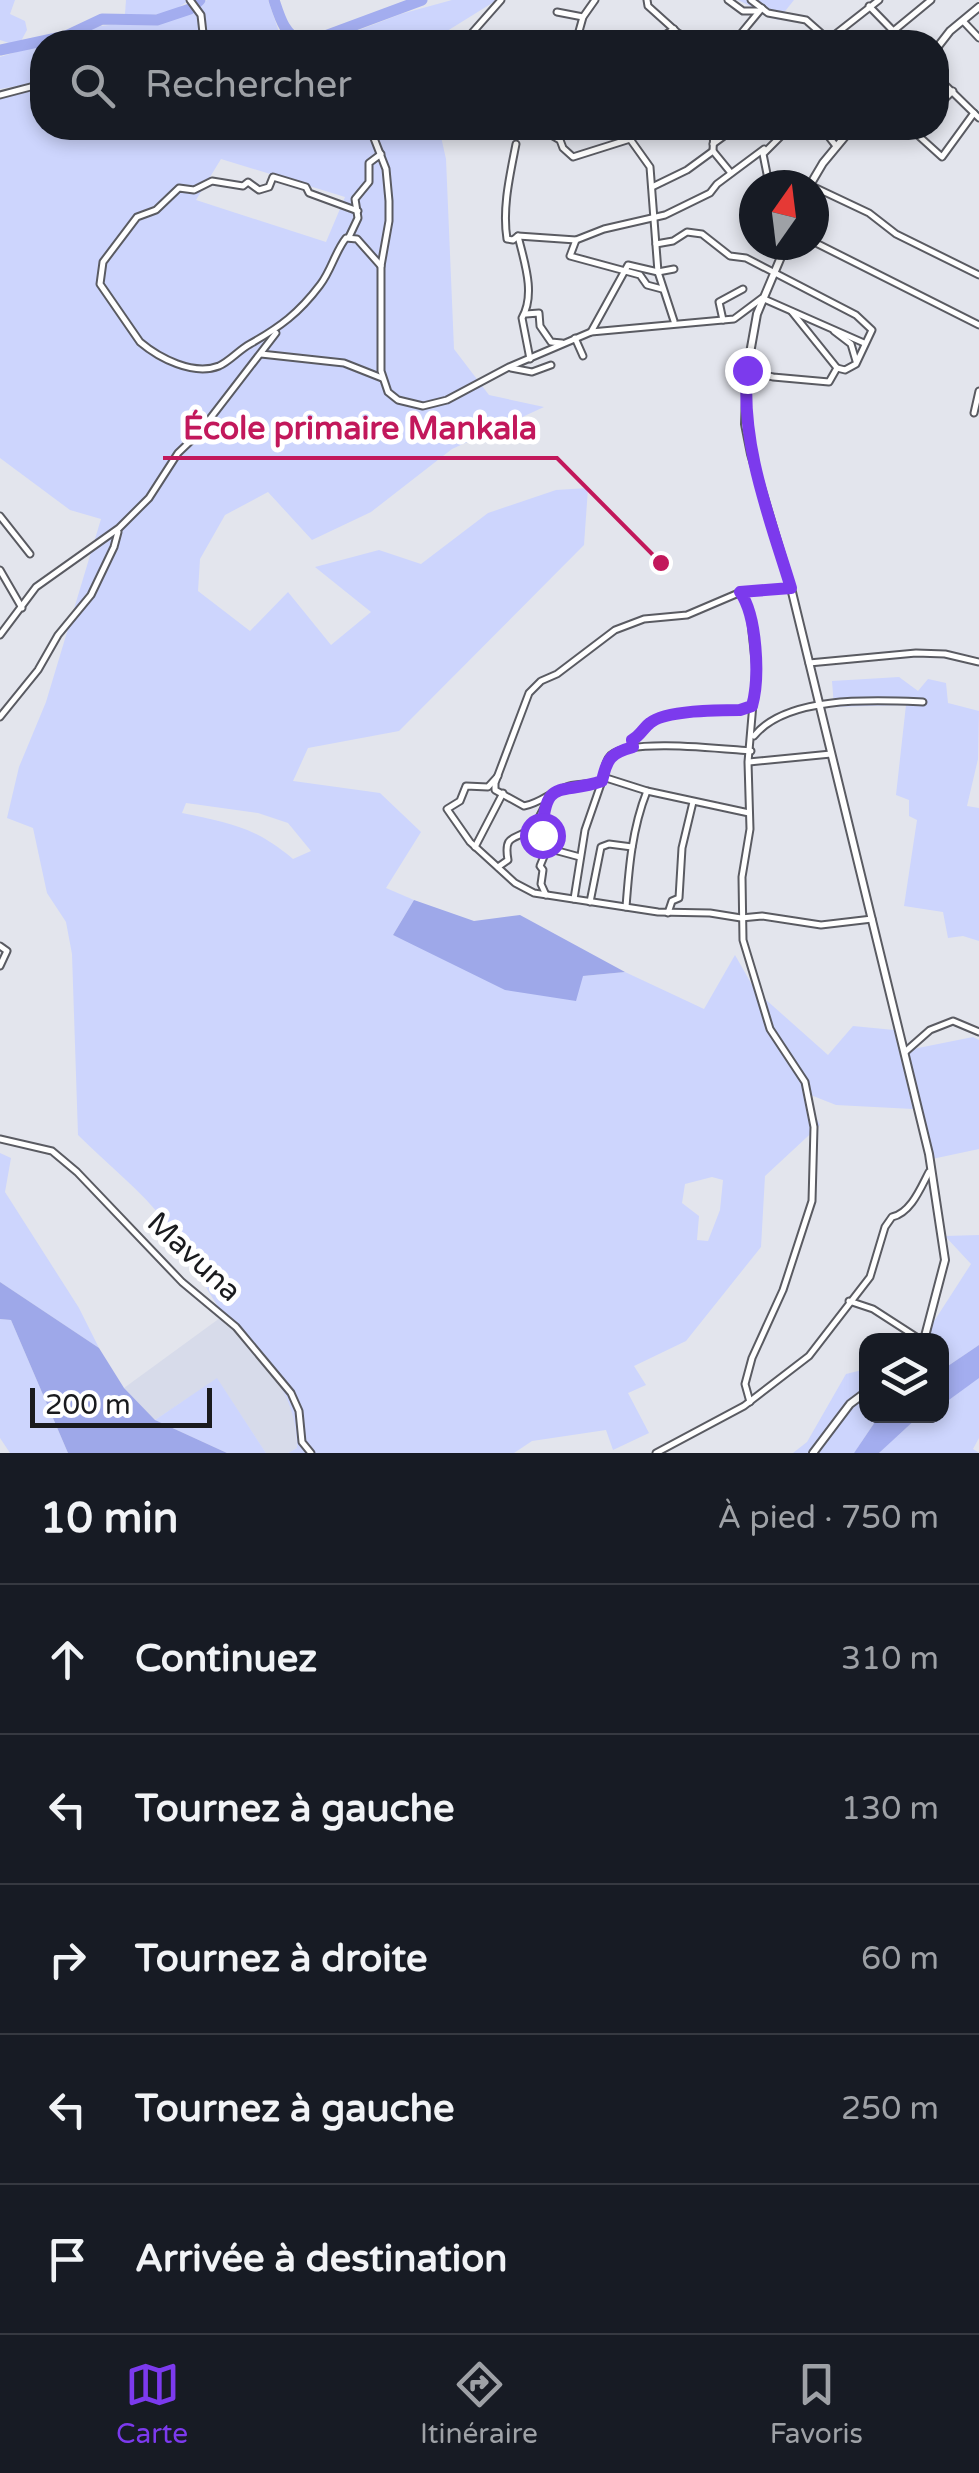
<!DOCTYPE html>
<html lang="fr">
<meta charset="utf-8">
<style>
:root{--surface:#171b24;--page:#242831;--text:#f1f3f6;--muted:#9ea1a6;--line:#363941;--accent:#7c3aed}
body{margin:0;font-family:"Varela Round",sans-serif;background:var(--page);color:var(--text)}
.controls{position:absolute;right:30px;bottom:30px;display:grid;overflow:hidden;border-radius:20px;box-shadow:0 5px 15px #0003}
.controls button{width:90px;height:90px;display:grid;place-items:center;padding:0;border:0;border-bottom:2px solid var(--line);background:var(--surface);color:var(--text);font:50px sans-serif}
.compass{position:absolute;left:739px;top:170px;width:90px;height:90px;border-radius:50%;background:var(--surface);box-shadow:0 5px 15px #0003;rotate:14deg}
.scale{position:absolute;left:30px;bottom:25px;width:182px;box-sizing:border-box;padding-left:10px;border:5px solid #1a1b1e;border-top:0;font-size:28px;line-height:35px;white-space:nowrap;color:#1a1b1e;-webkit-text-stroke:8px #fff;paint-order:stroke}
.stop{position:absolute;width:30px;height:30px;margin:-22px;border:8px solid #7c3aed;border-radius:50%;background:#fff}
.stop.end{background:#7c3aed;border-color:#fff;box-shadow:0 2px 10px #0008}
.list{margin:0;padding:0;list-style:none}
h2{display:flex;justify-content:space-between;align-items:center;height:130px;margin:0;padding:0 40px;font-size:42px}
h2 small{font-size:32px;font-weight:400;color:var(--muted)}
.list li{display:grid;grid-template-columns:65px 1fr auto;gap:30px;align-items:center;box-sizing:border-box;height:150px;padding:0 40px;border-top:2px solid var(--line)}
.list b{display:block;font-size:38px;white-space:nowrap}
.list em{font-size:32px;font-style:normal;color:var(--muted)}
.icon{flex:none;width:55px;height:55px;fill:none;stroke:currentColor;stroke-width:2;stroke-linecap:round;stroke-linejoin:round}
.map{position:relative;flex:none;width:979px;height:1453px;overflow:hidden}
.search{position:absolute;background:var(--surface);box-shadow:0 5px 15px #0003;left:30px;right:30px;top:30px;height:110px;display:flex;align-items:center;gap:25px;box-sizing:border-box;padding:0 35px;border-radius:40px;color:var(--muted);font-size:38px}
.sheet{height:880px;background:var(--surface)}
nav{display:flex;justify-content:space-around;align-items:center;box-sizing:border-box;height:140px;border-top:2px solid var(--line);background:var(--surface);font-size:28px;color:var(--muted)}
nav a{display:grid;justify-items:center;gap:5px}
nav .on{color:var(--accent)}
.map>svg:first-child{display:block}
.built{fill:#d7dbea}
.green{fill:#cdd5fd;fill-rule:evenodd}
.forest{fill:#9ea8e9}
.water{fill:#a3adef}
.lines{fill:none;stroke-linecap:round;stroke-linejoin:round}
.river{stroke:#a3adef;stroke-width:11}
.minor-casing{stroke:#5a5b62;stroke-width:9}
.tertiary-casing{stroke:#5a5b62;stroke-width:10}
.minor{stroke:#fff;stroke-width:5}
.tertiary{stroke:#fff;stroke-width:6}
.route{stroke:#7c3aed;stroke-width:12}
.labels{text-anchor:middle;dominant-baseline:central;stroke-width:10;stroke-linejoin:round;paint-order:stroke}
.street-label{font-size:30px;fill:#1a1b1e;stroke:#fff}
.leader{fill:none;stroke:#c2185b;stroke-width:4}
.callout-dot{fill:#c2185b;stroke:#fff;stroke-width:4}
.callout-label{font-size:32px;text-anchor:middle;font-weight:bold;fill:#c2185b;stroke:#fff;stroke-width:10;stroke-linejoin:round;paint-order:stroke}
</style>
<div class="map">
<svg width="979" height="1453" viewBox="0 0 979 1453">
<rect width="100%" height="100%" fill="#e3e5ed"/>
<!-- built -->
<path class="built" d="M224,1315l57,69 13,27 3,37 -9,5h-22l-49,-74 -62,41 -31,-32z"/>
<!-- green -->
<g class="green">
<path d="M0,0h15l-5,14 15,7 2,9 -6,11 -9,3 -12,-4z"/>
<path d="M126,0h63c-20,17 -40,16 -64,14z"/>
<path d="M207,0h61l11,32 14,10h-244c19,-3 35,-13 52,-16 38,-5 75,1 106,-26z"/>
<path d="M452,0h45l-58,36 -2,6h-109l73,-28z"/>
<path d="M738,0h56l-16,20z"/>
<path d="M42,44v38l-42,7v-32z"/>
<path d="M42,88v40h397l7,31 8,190 35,46 55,12 -92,42 -81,63 -59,28 -44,-48 -43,23 -25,44 -2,32 52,40 38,-39 43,53 40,-33 -56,-45 64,-17 42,14 67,-51 68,-23 32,-2 -4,57 -185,186 -91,17 -15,33 87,12 41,39 -35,56 28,12 -21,35 30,13 160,28 42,-4 79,37 31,-54 20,35 73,65 25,-29 41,4 19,79 -77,-4 -33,-13 17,33 -55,51 -4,71 -75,94 -52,25 12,19 -18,8 21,40 -36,17 -7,-20 -74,11 -18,12h-226l9,-5c-1,-65 -39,-85 -73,-133 -21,-29 -36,-63 -58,-92 -24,-32 -59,-59 -88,-88l-6,-181 -6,-32 -19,-29 -14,-65 -26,-10 12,-51 27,-65 55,-183 -31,-9 -70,-52v-362zM221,159l124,38 -19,45 -130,-42zM186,803l72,10 30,10 23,28 -18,8c-38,-32 -63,-36 -111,-46zM712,1177l11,3 -3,30 -12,31 -11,-1 2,-24 -17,-13 3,-19z"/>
<path d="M899,677l19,14 10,-12 18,4 2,20 31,8 -1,48 -11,47 12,2v133l-16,-5 -15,2 -5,-26 -39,-6 13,-86 -8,-4v-16l-13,-5 10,-90 -72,2 -2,-26z"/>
<path d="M973,1037l6,3v109l-47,10 -26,-100 7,-10z"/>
<path d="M0,1153l11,5 -6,34 74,116 20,40 -99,-66z"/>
<path d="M979,1235v110l-37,25v-30h-20l49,-76 -26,-28z"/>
<path d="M0,1319l11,1 57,133h-58l-10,-15z"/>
<path d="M866,1369v47h13l-25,37h-61l14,-11 39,-68z"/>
<path d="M217,1378l49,75h-39l-72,-33z"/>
<path d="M975,1378h4v60l-6,11 6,4h-100l34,-35 29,-2c0,-20 19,-28 33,-38z"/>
</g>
<!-- forest -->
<g class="forest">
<path d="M414,900l60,21 46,-6 105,57 -42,4 -7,25 -71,-11 -112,-55z"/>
<path d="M0,1282l99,66 25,40 31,32 72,33h-159l-57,-133 -11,-1z"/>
</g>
<!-- water -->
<g class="water">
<path d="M979,1345v33l-37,27v-35z"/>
<path d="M879,1416h40l-40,37h-25z"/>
</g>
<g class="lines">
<!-- river -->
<g class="river">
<path d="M274,0c6,18 10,34 28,42"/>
<path d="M309,42l113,-42"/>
<path d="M0,50l66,-14 36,-17 55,1 33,-11 10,-9"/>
</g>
<defs>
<g id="minor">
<path d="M190,0l11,15 3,27"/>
<path d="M647,0l1,6 30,27 18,9"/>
<path d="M728,0l15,11h16"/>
<path d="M751,0l17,13 38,7 25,22"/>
<path d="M869,6l35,36"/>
<path d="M557,12l26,5"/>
<path d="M963,21l16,17"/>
<path d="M736,39l12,3"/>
<path d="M828,40l51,-40"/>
<path d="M107,42l51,-3 27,3"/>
<path d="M464,42l37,-42"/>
<path d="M576,42l7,-25 12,-17"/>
<path d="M654,42l20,-13"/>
<path d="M734,42l28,-34"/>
<path d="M880,42l51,-42"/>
<path d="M936,76l43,42"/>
<path d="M0,95l42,-11"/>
<path d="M936,107l17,-16"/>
<path d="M370,128l16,41 3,32v20l-8,45v105l7,21 10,8 25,6 24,-6 62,-33 82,-35 143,-13 28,-21 102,45"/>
<path d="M549,128l-1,5 12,7 3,8 10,9 57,-18"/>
<path d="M627,128l6,6 -3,5 20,28 8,105 16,49"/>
<path d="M714,128l-1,23 18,22"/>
<path d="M822,128l14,18"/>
<path d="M910,128l32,29 32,-44"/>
<path d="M633,134l18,-6"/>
<path d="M516,144c-6,31 -14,64 -9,95l6,1 5,-4 58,4 28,-11 61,-14 45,-22 7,-9 47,-35"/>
<path d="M713,144l22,-16"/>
<path d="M778,185l-10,-6 -5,-25 26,-26"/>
<path d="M652,187l35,-17 26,-19"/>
<path d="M814,187l55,26 27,21 83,41"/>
<path d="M358,211l-49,-18 -3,-6 -33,-10 -4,10 -10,3 -11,-8 -5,4 -31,-5 -18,9 -15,-2 -23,22 -19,7 -34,45 -3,22 40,58c19,16 53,34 79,24 11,-5 20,-16 31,-22 30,-17 49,-31 70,-59 11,-14 15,-33 26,-47l11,1 24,27"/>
<path d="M518,236c6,25 18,58 4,82l8,41"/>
<path d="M349,237l9,-19 -3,-19 14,-17v-19l12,-9"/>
<path d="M576,240l-6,16 70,19 7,10 15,4"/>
<path d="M814,242l165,83"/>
<path d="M656,244l17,-3 14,-9 15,2 28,22 16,2 110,57 16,15 -16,34 -11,6 -8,-2"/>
<path d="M526,314l13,-1 1,13 11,16 11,1"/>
<path d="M723,320l-4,-18 24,-13"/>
<path d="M834,331l17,13 5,17"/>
<path d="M591,332l37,-67 30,7 16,-3"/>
<path d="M575,338l8,18"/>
<path d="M261,354l83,9 38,15"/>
<path d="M511,368l21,4 19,-7"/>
<path d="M747,370l26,7 56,5 8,-14 -45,-56"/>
<path d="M974,413l5,-22"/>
<path d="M0,516l30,38"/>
<path d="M0,570l22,38"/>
<path d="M741,592l9,21 6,56 -8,93 2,67 -8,48 1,63 27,89 35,53 9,45 -2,74 -29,89 -31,68 -7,26 5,18"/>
<path d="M0,635l36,-48 83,-59 30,-30 29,-45 21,-20 77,-100"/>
<path d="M809,663l107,-10 29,1 34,8"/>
<path d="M0,717l38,-47 20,-35 33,-40 23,-48 4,-15"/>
<path d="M754,736c33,-41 121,-36 169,-34"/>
<path d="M633,747v-7c8,-5 10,-12 16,-17 15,-12 72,-13 91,-13l12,-4"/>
<path d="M749,762l82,-8"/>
<path d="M498,776l-10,11 -22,-1 -6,15 -13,8 23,33 45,41 19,10 124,19 52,1 31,5 21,-2 59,9 51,-6"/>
<path d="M603,777c2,-8 2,-16 8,-22 19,-17 112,-6 140,-4"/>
<path d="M749,813l-102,-22 -44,-14 -1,4c-11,4 -22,2 -33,5 -16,4 -28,17 -45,20l-29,-16v-7l34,-90 12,-12 16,-7 58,-44 29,-11 43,-4 54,-23 50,-4"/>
<path d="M541,814l2,33 37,10"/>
<path d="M475,847l28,-54"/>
<path d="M498,867l10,-7c-5,-28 9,-19 23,-32 6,-5 14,-21 17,-30"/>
<path d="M546,895l-5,-11 2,-14 -3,-4 7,-17"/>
<path d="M574,899l11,-69 17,-49"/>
<path d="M590,902l11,-55 8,-3 23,3"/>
<path d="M626,907c3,-40 6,-78 21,-116"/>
<path d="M668,913l4,-12 7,-3 3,-50 11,-46"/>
<path d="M0,946l7,5 -7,15"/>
<path d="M905,1052l25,-22 23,-9 26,11"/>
<path d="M0,1139l52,12 25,21 105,110 54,45 55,66 8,18 3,31 9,11"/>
<path d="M849,1301l24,8 48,31"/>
<path d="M656,1453l88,-47 65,-50 61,-79 15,-50 7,-10c19,-4 29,-30 37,-45"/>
</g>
<g id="tertiary">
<path d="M936,49l14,-18 29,-24"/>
<path d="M810,185l13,-22 29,-35"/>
<path d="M786,245l-29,69 -10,56 -2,54 6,30 40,134 138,566 16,106 -21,80"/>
<path d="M813,1453l37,-49 16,-12"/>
</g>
</defs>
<!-- minor casing -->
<use href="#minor" class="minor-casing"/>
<!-- tertiary casing -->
<use href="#tertiary" class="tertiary-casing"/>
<!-- minor -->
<use href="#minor" class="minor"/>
<!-- tertiary -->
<use href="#tertiary" class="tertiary"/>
</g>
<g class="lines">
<!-- route -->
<path class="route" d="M542,835c3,-60 18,-39 60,-54 5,-23 9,-28 31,-34l-1,-7c9,-5 11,-12 18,-17 15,-13 70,-13 90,-13l12,-4c8,-28 5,-91 -12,-114l51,-4c-22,-72 -50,-142 -44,-218"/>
</g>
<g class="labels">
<!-- street labels -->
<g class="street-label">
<text transform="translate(194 1257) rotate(43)">Mavuna</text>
</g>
</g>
<!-- callouts -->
<path class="leader" d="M661 563L557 458H163"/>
<circle class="callout-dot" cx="661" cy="563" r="10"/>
<g class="callout-label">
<text x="360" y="439">École primaire Mankala</text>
</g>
</svg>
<div class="controls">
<button><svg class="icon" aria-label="layers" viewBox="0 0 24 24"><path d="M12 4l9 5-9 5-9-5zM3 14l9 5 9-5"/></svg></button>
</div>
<svg class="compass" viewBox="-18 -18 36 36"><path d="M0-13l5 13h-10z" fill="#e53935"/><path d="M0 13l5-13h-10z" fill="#9ea1a6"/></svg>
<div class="scale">200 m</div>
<div class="stop" style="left:542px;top:835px"></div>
<div class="stop end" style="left:747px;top:370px"></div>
<div class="search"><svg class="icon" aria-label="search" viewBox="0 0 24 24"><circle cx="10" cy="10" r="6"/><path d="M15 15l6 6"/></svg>Rechercher</div>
</div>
<section class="sheet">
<h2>10 min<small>À pied · 750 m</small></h2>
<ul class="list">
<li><svg class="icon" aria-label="ahead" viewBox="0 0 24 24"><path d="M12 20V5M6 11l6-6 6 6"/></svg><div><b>Continuez</b></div><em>310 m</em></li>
<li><svg class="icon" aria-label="left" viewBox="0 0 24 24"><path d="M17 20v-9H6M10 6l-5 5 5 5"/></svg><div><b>Tournez à gauche</b></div><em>130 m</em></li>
<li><svg class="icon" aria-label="right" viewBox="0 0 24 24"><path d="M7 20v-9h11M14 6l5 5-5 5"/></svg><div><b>Tournez à droite</b></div><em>60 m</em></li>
<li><svg class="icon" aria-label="left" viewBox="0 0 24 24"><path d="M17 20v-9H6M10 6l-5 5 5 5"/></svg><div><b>Tournez à gauche</b></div><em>250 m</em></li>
<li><svg class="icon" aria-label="arrive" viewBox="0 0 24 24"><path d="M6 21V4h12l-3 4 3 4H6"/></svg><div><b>Arrivée à destination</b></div></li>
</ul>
</section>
<nav>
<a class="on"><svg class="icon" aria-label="map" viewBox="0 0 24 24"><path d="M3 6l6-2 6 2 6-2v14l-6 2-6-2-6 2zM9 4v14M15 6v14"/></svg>Carte</a>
<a><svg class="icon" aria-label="directions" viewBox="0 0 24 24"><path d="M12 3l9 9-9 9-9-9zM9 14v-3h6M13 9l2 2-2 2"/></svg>Itinéraire</a>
<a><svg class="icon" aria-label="saved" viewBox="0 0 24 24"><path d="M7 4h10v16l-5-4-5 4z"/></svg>Favoris</a>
</nav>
